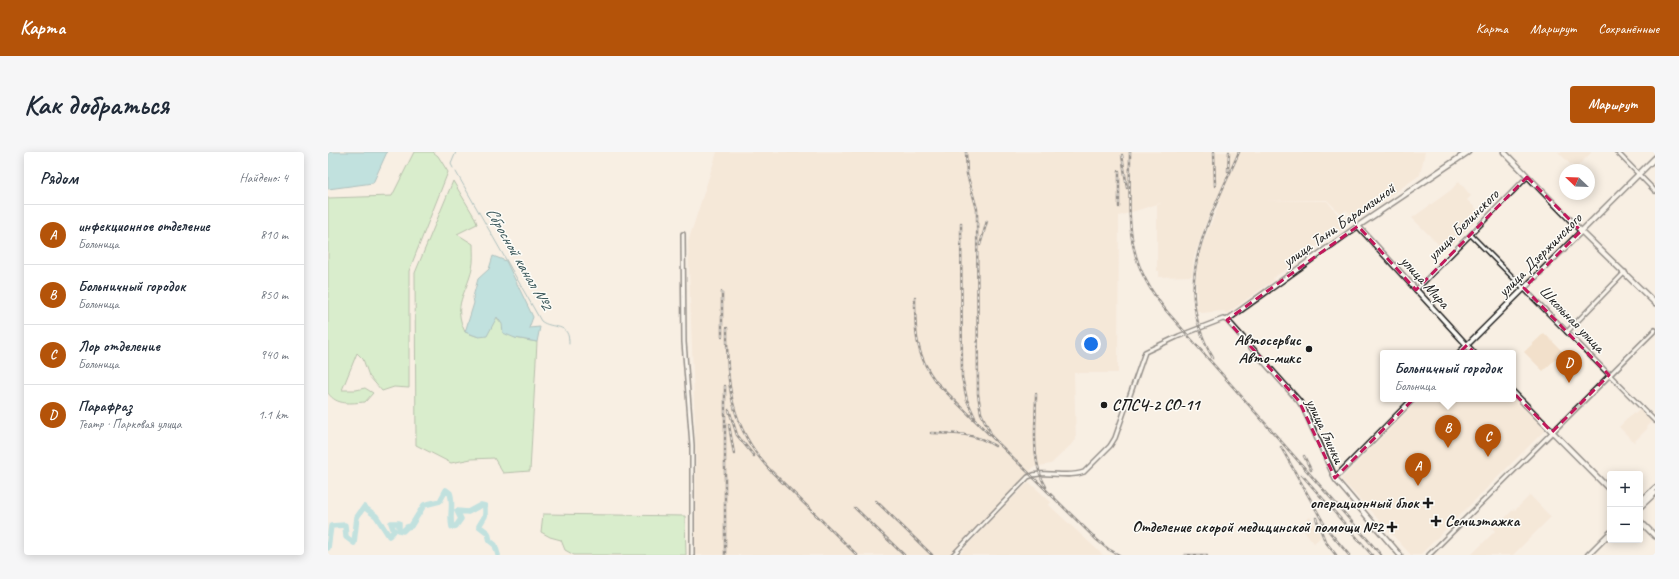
<!DOCTYPE html>
<html lang="ru">
<meta charset="utf-8">
<style>
:root{--surface:#fff;--page:#f6f6f7;--text:#1f2937;--muted:#747a83;--line:#e0e1e3;--accent:#b45309}
body{margin:0;font-family:Caveat,sans-serif;background:var(--page);color:var(--text)}
.controls{position:absolute;right:12px;bottom:12px;display:grid;overflow:hidden;border-radius:4px;box-shadow:0 2px 10px #0003}
.controls button{width:36px;height:36px;display:grid;place-items:center;padding:0;border:0;border-bottom:1px solid var(--line);background:var(--surface);color:var(--text);font:20px sans-serif}
.compass{position:absolute;left:1231px;top:12px;width:36px;height:36px;border-radius:50%;background:var(--surface);box-shadow:0 2px 10px #0003;rotate:293deg}
.you{position:absolute;left:763px;top:192px;width:14px;height:14px;margin:-10px;border:3px solid #fff;border-radius:50%;background:#1a73e8;box-shadow:0 0 0 6px #1a73e833}
.badge{display:grid;place-items:center;width:26px;height:26px;border-radius:50%;background:var(--accent);color:#fff;font-size:13px;font-weight:700}
.pin{position:absolute;translate:-50% -33px;filter:drop-shadow(0 1px 2px #0008)}
.pin::after{content:'';position:absolute;top:21px;width:14px;height:12px;background:inherit;clip-path:polygon(0 0,100% 0,50% 100%)}
.popup{position:absolute;left:1052px;top:198px;width:136px;height:52px;box-sizing:border-box;display:grid;place-content:center;border-radius:4px;background:var(--surface);filter:drop-shadow(0 1px 3px #0005);font-size:13px;white-space:nowrap;color:var(--muted)}
.popup b{font-size:15px;color:var(--text)}
.popup::after{content:'';position:absolute;left:50%;top:100%;margin-left:-8px;border:8px solid transparent;border-top-color:var(--surface)}
.list{margin:0;padding:0;list-style:none}
h2{display:flex;justify-content:space-between;align-items:center;height:52px;margin:0;padding:0 16px;font-size:17px}
h2 small{font-size:13px;font-weight:400;color:var(--muted)}
.list li{display:grid;grid-template-columns:26px 1fr auto;gap:12px;align-items:center;box-sizing:border-box;height:60px;padding:0 16px;border-top:1px solid var(--line)}
.list b{display:block;font-size:15px;white-space:nowrap}
.list p{margin:0;font-size:13px;white-space:nowrap;color:var(--muted)}
.list em{font-size:13px;font-style:normal;color:var(--muted)}
.map{position:relative;flex:none;width:1327px;height:403px;overflow:hidden;border-radius:4px}
header{display:flex;align-items:center;gap:24px;box-sizing:border-box;height:56px;padding:0 20px;background:var(--accent);color:#fff}
header strong{font-size:19px}
nav{display:flex;gap:22px;margin-inline-start:auto;font-size:14px}
.intro{display:flex;align-items:center;justify-content:space-between;box-sizing:border-box;height:96px;padding:0 24px}
h1{margin:0;font-size:28px}
.button{padding:10px 18px;border-radius:4px;background:var(--accent);color:#fff;font-size:14px;font-weight:700}
main{display:flex;gap:24px;padding:0 24px}
aside{flex:1;background:var(--surface);border-radius:4px;box-shadow:0 2px 10px #0003}
.map>svg:first-child{display:block}
.built{fill:#f2e0cb}
.green{fill:#b4ecaf;stroke:#688466}
.water{fill:#7fd0d8;stroke:#57888d}
.lines{fill:none;stroke-linecap:round;stroke-linejoin:round}
.stream{stroke:#57888d;stroke-width:1}
.river{stroke:#7fd0d8;stroke-width:5.5}
.street-casing{stroke:#1c1c1c;stroke-width:6}
.secondary-casing{stroke:#1c1c1c;stroke-width:7}
.street{stroke:#fdfcf7;stroke-width:3}
.secondary{stroke:#fdfcf7;stroke-width:4}
.rail-casing{stroke:#1c1c1c;stroke-width:2.5}
.rail{stroke:#fdfcf7;stroke-width:1;stroke-dasharray:3;stroke-linecap:butt}
.oneway{stroke:#989794}
.marked{fill:none;stroke:#c2185b;stroke-width:3;stroke-dasharray:8 5;stroke-linejoin:round}
.poi-dot{fill:#1c1c1c;stroke:#fdfcf7;stroke-width:1.5}
.labels{text-anchor:middle;dominant-baseline:central;stroke-width:3;stroke-linejoin:round;paint-order:stroke}
.street-label{font-size:16px;fill:#1c1c1c;stroke:#fdfcf7}
.poi-label{font-size:16px;font-weight:bold;fill:#1c1c1c;stroke:#fdfcf7;text-anchor:end}
.water-label{font-size:17px;font-style:italic;fill:#3f5b5e;stroke:#fdfcf7}
</style>
<header>
<strong>Карта</strong>
<nav><a>Карта</a><a>Маршрут</a><a>Сохранённые</a></nav>
</header>
<div class="intro"><h1>Как добраться</h1><a class="button">Маршрут</a></div>
<main>
<aside>
<h2>Рядом<small>Найдено: 4</small></h2>
<ul class="list">
<li><span class="badge">A</span><div><b>инфекционное отделение</b><p>Больница</p></div><em>810 m</em></li>
<li><span class="badge">B</span><div><b>Больничный городок</b><p>Больница</p></div><em>850 m</em></li>
<li><span class="badge">C</span><div><b>Лор отделение</b><p>Больница</p></div><em>940 m</em></li>
<li><span class="badge">D</span><div><b>Парафраз</b><p>Театр · Парковая улица</p></div><em>1.1 km</em></li>
</ul>
</aside>
<div class="map">
<svg width="1327" height="403" viewBox="0 0 1327 403">
<rect width="100%" height="100%" fill="#f8efe3"/>
<filter id="ink" filterUnits="userSpaceOnUse"><feTurbulence type="fractalNoise" baseFrequency=".025" numOctaves="2"/><feDisplacementMap in="SourceGraphic" scale="8" xChannelSelector="R" yChannelSelector="G"/><feConvolveMatrix kernelMatrix="1 2 1 2 8 2 1 2 1" color-interpolation-filters="sRGB"/></filter>
<g filter="url(#ink)">
<!-- built -->
<g class="built">
<path d="M389,0h708l-5,23 -63,44 -11,-9 -5,4 -14,-14 -65,1h65l20,25 -34,23 1,2 -41,27 1,2 -48,34 -2,-3 -23,2 -4,-3 -1,-29 1,-17 5,-19 18,-43h-5l-10,23 -11,33 -2,18 -33,1v-6h-2v-66l4,-2 -42,13 -1,157h-44l2,67 -25,24 -17,3 -83,88h-256l1,-100 -8,-213z"/>
<path d="M1230,0h34l-17,17z"/>
<path d="M1131,29l12,15 -4,4 15,14 -31,32 -7,-6 -5,5 -27,-27 39,-28z"/>
<path d="M1216,181l19,19 -20,19 -19,-19z"/>
<path d="M1185,245l33,32 -126,126h-9l-70,-76 78,-80h94z"/>
<path d="M1312,257l12,12 -6,6 2,1 -14,14 -15,-15 14,-14 2,1z"/>
<path d="M701,330l22,20 -2,3 54,50h-144l29,-32z"/>
<path d="M1202,343l21,22 -38,38h-40l-1,-1 23,-23 -2,-2 21,-20 1,1z"/>
<path d="M982,365l11,20 -7,6 -15,-18z"/>
</g>
<!-- green -->
<g class="green">
<path d="M86,0h19l5,4 10,16 -39,99v117l-15,-1 -12,4 -13,-15 -6,-17 -6,-6 -15,37h14l9,-2 8,5 -8,9c-14,1 -28,4 -37,-9v-195l64,-2z"/>
<path d="M125,29l22,37 2,6 -20,10 16,10c0,8 1,17 -1,25 -6,26 -20,35 -7,63l14,5 17,-20 19,21 22,4 -7,129 -27,2 -9,-15 -23,1 -20,4 -35,-18 -1,-172z"/>
<path d="M215,362l142,2 1,39h-112l-9,-5 -4,-10 -11,-3 -9,-5z"/>
</g>
<!-- water -->
<g class="water">
<path d="M0,0h59l-14,31 -45,6z"/>
<path d="M165,104l13,5 27,56 -4,11 11,-1 -3,15 -22,-4 -12,-5 -1,-9 -5,-7 -10,19 -8,1 -14,-5 9,-29 -1,-6 5,-18 11,-10z"/>
</g>
<g class="lines">
<!-- stream -->
<g class="stream">
<path d="M125,16l-2,-4 5,-12"/>
<path d="M128,20l85,149c11,9 29,0 28,23"/>
</g>
<!-- river -->
<path class="river" d="M0,396l3,-22 14,-1 1,12 8,6 3,-26 7,-10 12,9 13,20 5,-5 -3,-8h8v7l4,1 4,-4 4,-1 13,-21 16,-4 6,-11 4,3c4,11 -1,22 2,34l4,-1 5,-7 -4,-8 11,1 13,-7 4,1v10l-6,10 9,7 2,8 5,4 3,10"/>
<defs>
<g id="street">
<path d="M1289,0l38,39"/>
<path d="M355,82l1,108 8,103v110"/>
<path d="M1143,83l184,186"/>
<path d="M1088,138l111,-113"/>
<path d="M1239,180l58,-60"/>
<path d="M625,403l75,-78c17,-8 38,2 56,-5l26,-26 5,-8 30,-86 34,-16 44,-17 4,1"/>
<path d="M1101,403l226,-225"/>
</g>
<g id="secondary">
<path d="M1176,0l77,79 74,72"/>
<path d="M1030,74l116,127"/>
<path d="M1131,201l196,-195"/>
<path d="M1185,240l97,98"/>
<path d="M1007,326l78,-79"/>
<path d="M1312,350l15,-14"/>
<path d="M1312,355l15,-14"/>
<path d="M1312,369l15,15"/>
<path d="M1072,403l-64,-75 -32,-71 -5,-8 -72,-81 131,-94 110,-74"/>
<path d="M1260,403l22,-22"/>
</g>
</defs>
<!-- street casing -->
<use href="#street" class="street-casing"/>
<!-- secondary casing -->
<use href="#secondary" class="secondary-casing"/>
<!-- street -->
<use href="#street" class="street"/>
<!-- secondary -->
<use href="#secondary" class="secondary"/>
<defs>
<g id="rail">
<path d="M638,0l1,22 10,35 1,185 3,19 10,21"/>
<path d="M802,0c0,68 -8,107 39,162l212,241"/>
<path d="M886,0l1,34"/>
<path d="M794,3l5,33"/>
<path d="M791,19v36"/>
<path d="M900,19l1,-19"/>
<path d="M633,71l1,154 5,23 8,18"/>
<path d="M652,93l7,-24"/>
<path d="M394,140v44"/>
<path d="M587,145c0,34 0,57 21,85l161,158 11,9 11,6"/>
<path d="M399,176c0,57 2,96 42,141l88,86"/>
<path d="M885,206c-44,-74 -4,-136 26,-206"/>
<path d="M397,234v169"/>
<path d="M708,242c0,30 -6,67 10,93"/>
<path d="M401,258l8,25 17,21"/>
<path d="M401,273l5,29"/>
<path d="M603,281c23,0 44,0 64,13"/>
<path d="M953,295l46,82 22,26"/>
<path d="M976,304l7,14"/>
<path d="M974,323l70,80"/>
<path d="M548,349l56,54"/>
<path d="M527,356l49,47"/>
<path d="M988,366l9,23 11,14"/>
<path d="M857,403h22"/>
</g>
</defs>
<!-- rail casing -->
<use href="#rail" class="rail-casing"/>
<!-- rail -->
<use href="#rail" class="rail"/>
</g>
<!-- one-way arrows -->
<defs><path id="oneway-shaft" d="M-6 0H5M1.5-3L5.5 0L1.5 3" fill="none" stroke-width="1.6" stroke-linecap="round" stroke-linejoin="round"/></defs>
<use class="oneway" href="#oneway-shaft" transform="translate(1252 253) rotate(-45)"/>
</g>
<!-- marked area -->
<path d="M0 0H1327V403H0ZM1199,25l54,54 -57,57 85,87 -57,57 -85,-87 -132,133 -36,-77 -72,-81 131,-94 58,64z" fill="#f8efe3" fill-opacity=".55" fill-rule="evenodd"/>
<path class="marked" d="M1199,25l54,54 -57,57 85,87 -57,57 -85,-87 -132,133 -36,-77 -72,-81 131,-94 58,64z"/>
<!-- markers -->
<g class="poi-dot">
<circle cx="981" cy="197" r="4"/>
<circle cx="776" cy="253" r="4"/>
<path d="M1098 345h4v4h4v4h-4v4h-4v-4h-4v-4h4z"/>
<path d="M1106 363h4v4h4v4h-4v4h-4v-4h-4v-4h4z"/>
<path d="M1062 369h4v4h4v4h-4v4h-4v-4h-4v-4h4z"/>
</g>
<g class="labels">
<!-- street labels -->
<g class="street-label">
<text transform="translate(1011 73) rotate(-35)">улица Тани Барамзиной</text>
<text transform="translate(1135 73) rotate(-45)">улица Белинского</text>
<text transform="translate(1212 103) rotate(-45)">улица Дзержинского</text>
<text transform="translate(1097 130) rotate(48)">улица Мира</text>
<text transform="translate(1244 167) rotate(46)">Школьная улица</text>
<text transform="translate(997 279) rotate(65)">улица Глинки</text>
</g>
<!-- poi labels -->
<g class="poi-label">
<text x="973" y="188">Автосервис<tspan x="973" dy="18">Авто-микс</tspan></text>
<text x="784" y="253" text-anchor="start">СПСЧ-2 СО-11</text>
<text x="1091" y="351">операционный блок</text>
<text x="1117" y="369" text-anchor="start">Семиэтажка</text>
<text x="1055" y="375">Отделение скорой медицинской помощи №2</text>
</g>
<!-- water labels -->
<g class="water-label">
<text transform="translate(191 106) rotate(60)">Сбросной канал №2</text>
</g>
</g>
</svg>
<div class="controls">
<button>+</button>
<button>−</button>
</div>
<svg class="compass" viewBox="-18 -18 36 36"><path d="M0-13l5 13h-10z" fill="#e53935"/><path d="M0 13l5-13h-10z" fill="#747a83"/></svg>
<div class="you"></div>
<div class="pin badge" style="left:1090px;top:334px">A</div>
<div class="pin badge" style="left:1120px;top:296px">B</div>
<div class="popup"><b>Больничный городок</b>Больница</div>
<div class="pin badge" style="left:1160px;top:305px">C</div>
<div class="pin badge" style="left:1241px;top:231px">D</div>
</div>
</main>
